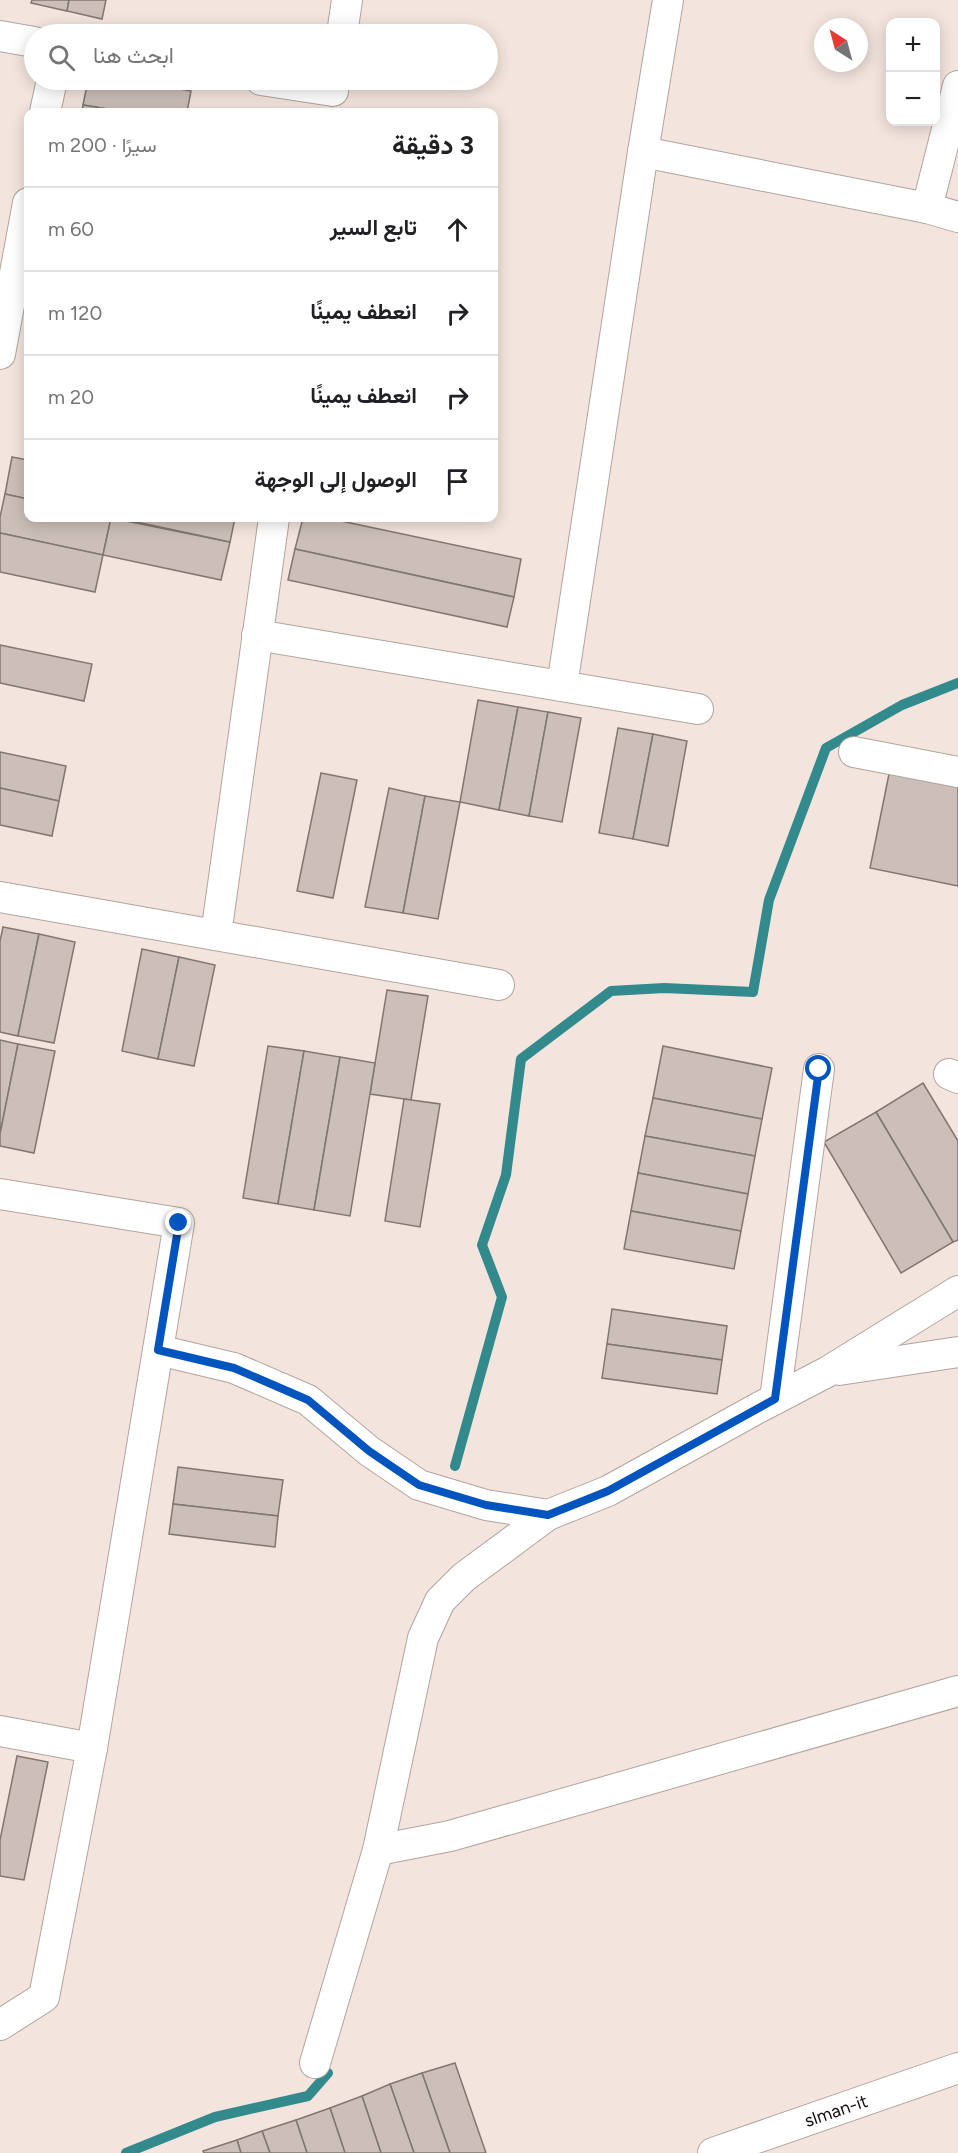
<!DOCTYPE html>
<html lang="ar">
<meta charset="utf-8">
<style>
:root{--surface:#fff;--page:#f6f6f6;--text:#202124;--muted:#757577;--line:#e0e0e0}
body{margin:0;font-family:Figtree,Vazirmatn,sans-serif;background:var(--page);color:var(--text);direction:rtl}
.controls{position:absolute;right:18px;top:18px;display:grid;overflow:hidden;border-radius:12px;box-shadow:0 3px 15px #0003}
.controls button{width:54px;height:54px;display:grid;place-items:center;padding:0;border:0;border-bottom:2px solid var(--line);background:var(--surface);color:var(--text);font:30px sans-serif}
.compass{position:absolute;left:814px;top:18px;width:54px;height:54px;border-radius:50%;background:var(--surface);box-shadow:0 3px 15px #0003;rotate:324deg}
.stop{position:absolute;width:18px;height:18px;margin:-14px;border:4px solid #0254be;border-radius:50%;background:#fff}
.stop.end{background:#0254be;border-color:#fff;box-shadow:0 2px 6px #0008}
.list{margin:0;padding:0;list-style:none}
h2{display:flex;justify-content:space-between;align-items:center;height:78px;margin:0;padding:0 24px;font-size:26px}
h2 small{font-size:20px;font-weight:400;color:var(--muted)}
.list li{display:grid;grid-template-columns:39px 1fr auto;gap:18px;align-items:center;box-sizing:border-box;height:84px;padding:0 24px;border-top:2px solid var(--line)}
.list b{display:block;font-size:22px;white-space:nowrap}
.list em{font-size:20px;font-style:normal;color:var(--muted)}
.icon{flex:none;width:33px;height:33px;fill:none;stroke:currentColor;stroke-width:2;stroke-linecap:round;stroke-linejoin:round}
.map{position:relative;flex:none;width:958px;height:2153px;overflow:hidden;direction:ltr}
.search{position:absolute;background:var(--surface);box-shadow:0 3px 15px #0003;left:24px;top:24px;width:474px;height:66px;display:flex;align-items:center;gap:15px;box-sizing:border-box;padding:0 21px;border-radius:33px;color:var(--muted);font-size:22px}
.panel{position:absolute;background:var(--surface);box-shadow:0 3px 15px #0003;left:24px;top:108px;width:474px;height:414px;border-radius:12px;direction:rtl}
.map>svg:first-child{display:block}
.lines{fill:none;stroke-linecap:round;stroke-linejoin:round}
.stream{stroke:#338a8d;stroke-width:10}
.building{fill:#ccbfb9;stroke:#827670;stroke-width:1.5}
.minor-casing{stroke:#b2a49e;stroke-width:32}
.minor{stroke:#fff;stroke-width:30}
.route{stroke:#0254be;stroke-width:8}
.labels{text-anchor:middle;dominant-baseline:central;stroke-width:5;stroke-linejoin:round;paint-order:stroke}
.street-label{font-size:18px;fill:#15100e;stroke:#fff}
</style>
<div class="map">
<svg width="958" height="2153" viewBox="0 0 958 2153">
<rect width="100%" height="100%" fill="#f3e5de"/>
<g class="lines">
<!-- stream -->
<g class="stream">
<path d="M455,1466l47,-169 -20,-52 24,-70 15,-116 90,-68 53,-3 89,4 16,-92 57,-152 76,-43 56,-22"/>
<path d="M126,2153l89,-36 93,-21 20,-23"/>
</g>
</g>
<!-- building -->
<g class="building">
<path d="M32,0h37l-2,11 -36,-8z"/>
<path d="M69,0h37l-4,19 -35,-8z"/>
<path d="M88,80h43l60,11 -4,21h-61l-43,-7z"/>
<path d="M83,105l43,7h-44z"/>
<path d="M12,457l16,3v39l-23,-5z"/>
<path d="M5,494l23,5v19h83l-8,37 -103,-22v-16z"/>
<path d="M111,518l119,24 -9,38 -118,-25z"/>
<path d="M118,518h117l-5,24z"/>
<path d="M303,518h24l194,41 -7,38 -219,-48z"/>
<path d="M0,533l103,22 -8,37 -95,-20z"/>
<path d="M295,549l219,48 -7,30 -219,-47z"/>
<path d="M0,645l92,19 -8,37 -84,-18z"/>
<path d="M478,700l40,7 -19,103 -39,-8z"/>
<path d="M518,707l30,5 -19,104 -30,-6z"/>
<path d="M548,712l33,6 -19,104 -33,-6z"/>
<path d="M618,728l35,6 -20,105 -34,-6z"/>
<path d="M653,734l34,7 -19,105 -35,-7z"/>
<path d="M0,752l66,14 -7,35 -59,-13z"/>
<path d="M890,769l68,13v104l-88,-18z"/>
<path d="M321,773l36,7 -24,118 -36,-7z"/>
<path d="M0,788l59,13 -7,35 -52,-11z"/>
<path d="M389,788l36,8 -22,117 -38,-6z"/>
<path d="M425,796l35,6 -22,117 -35,-6z"/>
<path d="M3,927l36,7 -21,102 -18,-4v-91z"/>
<path d="M39,934l36,8 -21,101 -36,-7z"/>
<path d="M142,949l37,8 -21,102 -36,-8z"/>
<path d="M179,957l36,8 -21,101 -36,-7z"/>
<path d="M387,990l41,6 -17,104 -41,-6z"/>
<path d="M0,1040l18,4 -18,90z"/>
<path d="M18,1044l37,7 -21,102 -34,-7v-12z"/>
<path d="M268,1046l36,5 -26,153 -35,-6z"/>
<path d="M663,1046l109,22 -10,51 -109,-21z"/>
<path d="M304,1051l36,6 -26,153 -36,-6z"/>
<path d="M340,1057l35,6 -25,153 -36,-6z"/>
<path d="M923,1083l35,58v99l-5,2 -77,-130z"/>
<path d="M653,1098l109,21 -7,37 -110,-20z"/>
<path d="M404,1099l36,5 -20,123 -35,-6z"/>
<path d="M876,1112l77,130 -52,31 -77,-131z"/>
<path d="M645,1136l110,20 -7,38 -110,-21z"/>
<path d="M638,1173l110,21 -7,37 -110,-20z"/>
<path d="M631,1211l110,20 -7,38 -110,-20z"/>
<path d="M612,1309l115,17 -5,34 -115,-16z"/>
<path d="M607,1344l115,16 -5,34 -115,-16z"/>
<path d="M178,1467l105,13 -5,36 -105,-12z"/>
<path d="M173,1504l105,12 -3,31 -106,-13z"/>
<path d="M17,1756l31,6 -24,118 -24,-4v-36z"/>
<path d="M455,2063l31,90h-36l-28,-80z"/>
<path d="M422,2073l28,80h-36l-24,-69z"/>
<path d="M390,2084l24,69h-33l-19,-57z"/>
<path d="M362,2096l19,57h-36l-15,-45z"/>
<path d="M330,2108l15,45h-38l-11,-33z"/>
<path d="M296,2120l11,33h-37l-8,-22z"/>
<path d="M262,2131l8,22h-29l-4,-13z"/>
<path d="M237,2140l4,13h-37l-1,-2z"/>
</g>
<g class="lines">
<defs>
<g id="minor">
<path d="M342,34l5,-34"/>
<path d="M0,36l34,6"/>
<path d="M261,80l72,11"/>
<path d="M45,112l7,-32"/>
<path d="M643,152l284,56 31,9"/>
<path d="M927,208l31,-122"/>
<path d="M0,354l28,-151"/>
<path d="M257,635l441,74"/>
<path d="M562,686l81,-534 25,-152"/>
<path d="M854,752l104,20"/>
<path d="M0,897l499,88"/>
<path d="M216,935l58,-417"/>
<path d="M949,1074l9,4"/>
<path d="M0,1194l179,29 -87,525 -48,249 -44,28"/>
<path d="M158,1350l76,18 74,32 61,51 50,34 67,20 62,10"/>
<path d="M839,1370l119,-18"/>
<path d="M775,1399l44,-330"/>
<path d="M0,1731l92,17"/>
<path d="M378,1850l72,-14 60,-17 448,-128"/>
<path d="M315,2063l63,-213 45,-212 17,-37 24,-24 84,-62 60,-24 150,-83 69,-36 131,-81"/>
<path d="M713,2153l245,-85"/>
</g>
</defs>
<!-- minor casing -->
<use href="#minor" class="minor-casing"/>
<!-- minor -->
<use href="#minor" class="minor"/>
</g>
<g class="lines">
<!-- route -->
<path class="route" d="M179,1223l-21,127 76,18 74,32 61,51 50,34 67,20 62,10 60,-24 167,-92 44,-330"/>
</g>
<g class="labels">
<!-- street labels -->
<g class="street-label">
<text transform="translate(836 2111) rotate(-19)">slman-it</text>
</g>
</g>
</svg>
<div class="controls">
<button>+</button>
<button>−</button>
</div>
<svg class="compass" viewBox="-18 -18 36 36"><path d="M0-13l5 13h-10z" fill="#e53935"/><path d="M0 13l5-13h-10z" fill="#757577"/></svg>
<div class="stop" style="left:819px;top:1069px"></div>
<div class="stop end" style="left:179px;top:1223px"></div>
<div class="search"><svg class="icon" aria-label="search" viewBox="0 0 24 24"><circle cx="10" cy="10" r="6"/><path d="M15 15l6 6"/></svg>ابحث هنا</div>
<section class="panel">
<h2>3 دقيقة<small>سيرًا · 200 m</small></h2>
<ul class="list">
<li><svg class="icon" aria-label="ahead" viewBox="0 0 24 24"><path d="M12 20V5M6 11l6-6 6 6"/></svg><div><b>تابع السير</b></div><em>60 m</em></li>
<li><svg class="icon" aria-label="right" viewBox="0 0 24 24"><path d="M7 20v-9h11M14 6l5 5-5 5"/></svg><div><b>انعطف يمينًا</b></div><em>120 m</em></li>
<li><svg class="icon" aria-label="right" viewBox="0 0 24 24"><path d="M7 20v-9h11M14 6l5 5-5 5"/></svg><div><b>انعطف يمينًا</b></div><em>20 m</em></li>
<li><svg class="icon" aria-label="arrive" viewBox="0 0 24 24"><path d="M6 21V4h12l-3 4 3 4H6"/></svg><div><b>الوصول إلى الوجهة</b></div></li>
</ul>
</section>
</div>
